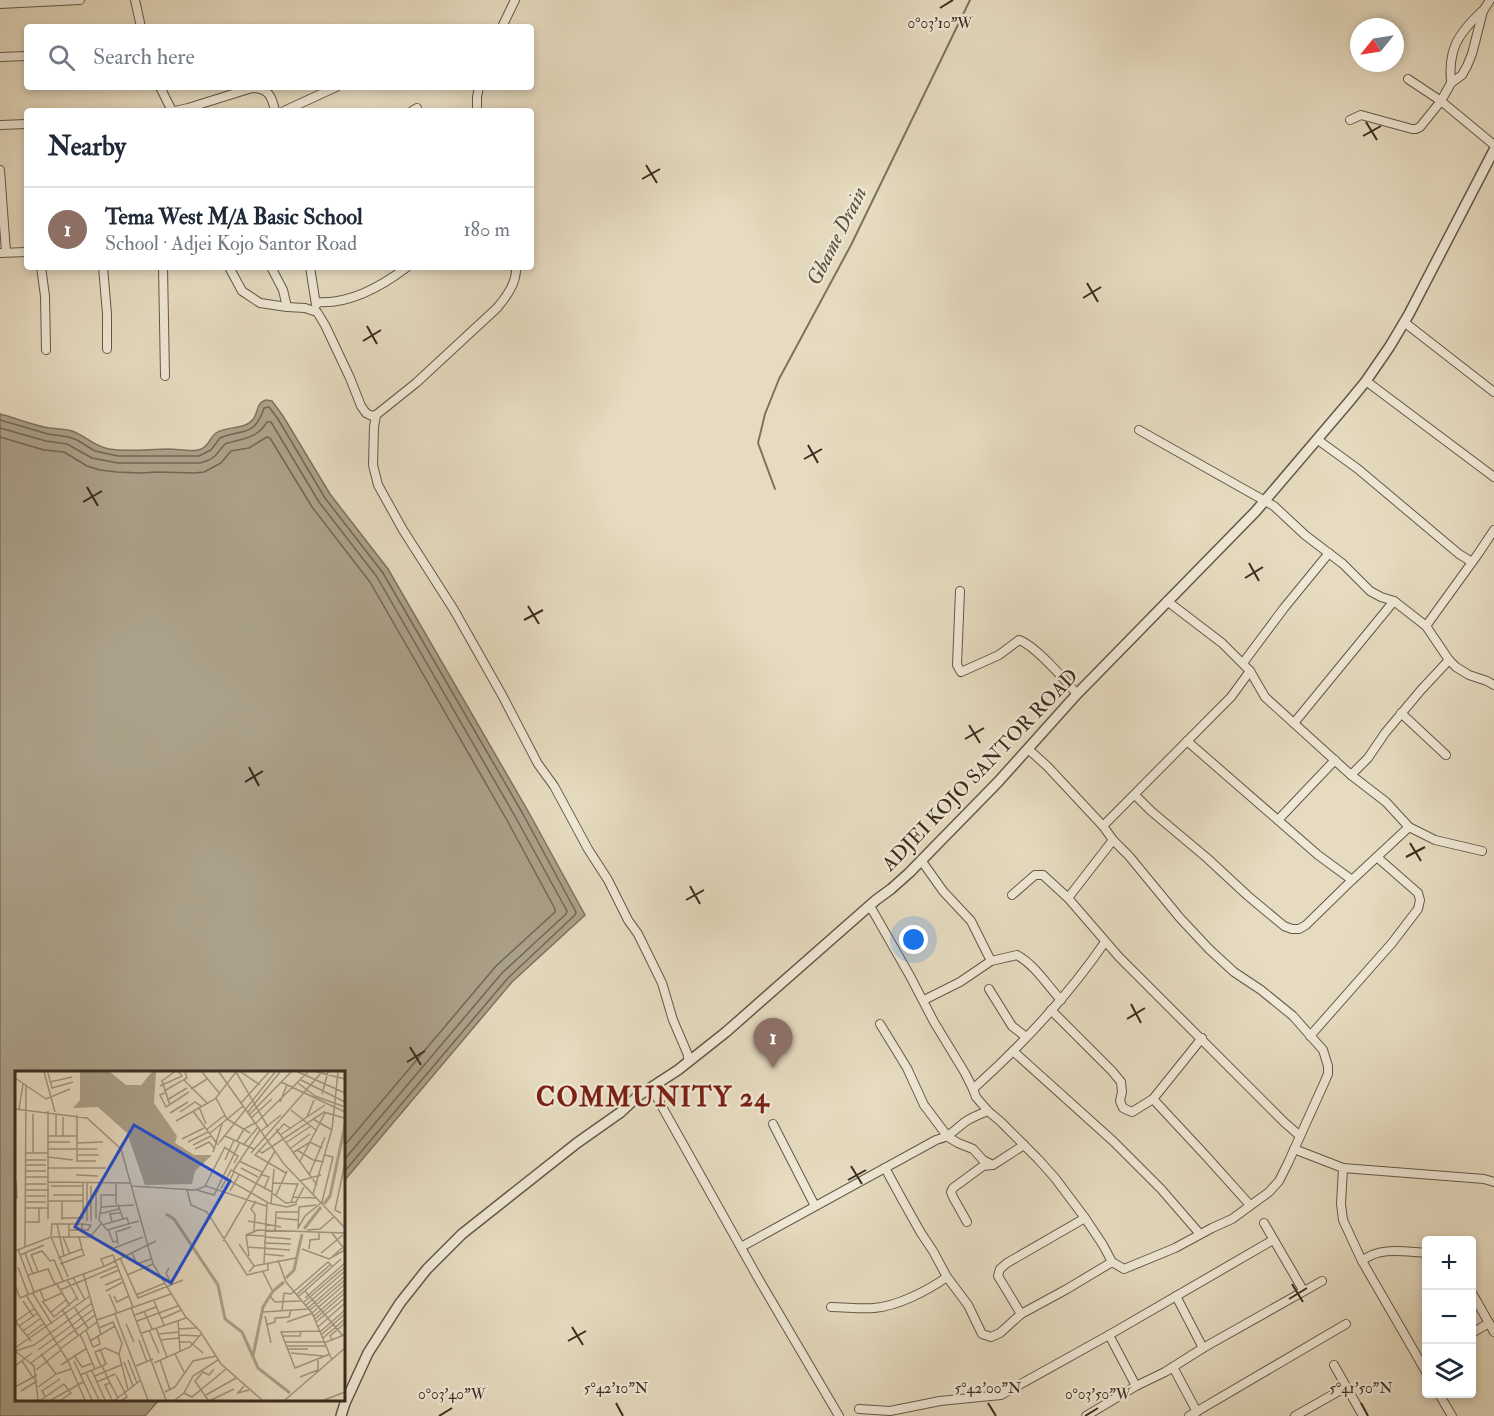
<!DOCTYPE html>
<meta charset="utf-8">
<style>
:root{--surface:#fff;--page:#f6f6f7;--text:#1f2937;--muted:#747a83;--line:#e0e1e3;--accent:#d93025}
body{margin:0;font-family:"IM FELL Double Pica",serif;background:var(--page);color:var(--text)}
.controls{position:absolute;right:18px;bottom:18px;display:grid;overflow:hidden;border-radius:6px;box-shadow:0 3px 9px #0003}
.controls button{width:54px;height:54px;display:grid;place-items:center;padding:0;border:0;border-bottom:2px solid var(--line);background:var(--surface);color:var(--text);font:30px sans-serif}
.compass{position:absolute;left:1350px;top:18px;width:54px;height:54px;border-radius:50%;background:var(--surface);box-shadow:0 3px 9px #0003;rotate:240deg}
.you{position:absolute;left:914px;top:940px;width:21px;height:21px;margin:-15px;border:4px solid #fff;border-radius:50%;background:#1a73e8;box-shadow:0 0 0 9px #1a73e833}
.badge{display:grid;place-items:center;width:39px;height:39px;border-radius:50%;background:var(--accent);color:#fff;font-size:20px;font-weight:700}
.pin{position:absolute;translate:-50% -50px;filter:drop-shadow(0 2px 3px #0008)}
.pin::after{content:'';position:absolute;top:32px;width:21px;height:18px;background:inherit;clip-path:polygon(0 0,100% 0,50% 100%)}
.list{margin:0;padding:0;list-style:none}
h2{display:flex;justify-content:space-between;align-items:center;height:78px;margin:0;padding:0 24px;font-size:26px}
h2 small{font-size:20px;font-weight:400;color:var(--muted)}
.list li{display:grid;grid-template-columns:39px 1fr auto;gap:18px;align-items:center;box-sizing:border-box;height:84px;padding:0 24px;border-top:2px solid var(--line)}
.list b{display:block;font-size:22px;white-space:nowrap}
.list p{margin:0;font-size:20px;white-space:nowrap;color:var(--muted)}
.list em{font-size:20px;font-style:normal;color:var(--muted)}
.icon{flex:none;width:33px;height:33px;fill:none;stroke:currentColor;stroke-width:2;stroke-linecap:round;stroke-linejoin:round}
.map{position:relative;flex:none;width:1494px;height:1416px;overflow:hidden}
.search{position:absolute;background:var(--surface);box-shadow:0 3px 9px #0003;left:24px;top:24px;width:510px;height:66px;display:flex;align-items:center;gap:15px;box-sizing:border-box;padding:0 21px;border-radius:6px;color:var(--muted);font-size:22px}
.panel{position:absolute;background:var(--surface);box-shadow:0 3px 9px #0003;left:24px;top:108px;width:510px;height:162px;border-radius:6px}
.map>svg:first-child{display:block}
.water{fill:#aba089;stroke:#7d725f;stroke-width:1.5}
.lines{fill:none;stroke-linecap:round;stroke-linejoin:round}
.shore{stroke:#726654;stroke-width:1.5}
.stream{stroke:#7d725f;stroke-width:2}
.minor-casing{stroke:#645847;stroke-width:10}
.tertiary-casing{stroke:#645847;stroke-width:12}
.minor{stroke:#efe8d6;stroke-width:8}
.tertiary{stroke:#efe8d6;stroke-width:9}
.ticks{fill:none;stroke:#392c1f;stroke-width:2}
.labels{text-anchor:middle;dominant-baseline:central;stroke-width:4.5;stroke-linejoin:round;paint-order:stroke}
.street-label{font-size:20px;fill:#392c1f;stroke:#efe8d6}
.water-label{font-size:21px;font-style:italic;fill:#5b4f3f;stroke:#efe8d6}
.district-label{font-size:26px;font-weight:bold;letter-spacing:1.5px;fill:#7a1f14;stroke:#efe8d6}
.inset-river{fill:none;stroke:#aba089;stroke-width:3}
.inset-road{fill:none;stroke:#a19580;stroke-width:1.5}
.view{fill:#1d4ed8;fill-opacity:0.15;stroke:#1d4ed8;stroke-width:3}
.inset-edge{fill:none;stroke:#392c1f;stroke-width:3}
.ticks-label{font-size:15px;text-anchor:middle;fill:#392c1f;stroke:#efe8d6;stroke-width:4.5;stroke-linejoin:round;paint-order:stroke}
</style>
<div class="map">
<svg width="1494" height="1416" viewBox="0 0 1494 1416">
<rect width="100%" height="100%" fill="#e6dbc0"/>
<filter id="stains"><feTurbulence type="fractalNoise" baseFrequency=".00333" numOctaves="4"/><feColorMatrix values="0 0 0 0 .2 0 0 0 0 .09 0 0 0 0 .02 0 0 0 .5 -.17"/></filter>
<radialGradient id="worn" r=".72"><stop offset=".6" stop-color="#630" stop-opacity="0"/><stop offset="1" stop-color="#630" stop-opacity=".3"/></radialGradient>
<!-- water -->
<path class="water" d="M266,400l6,1 11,15 47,78 58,75 140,242 57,104 -73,67 -168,199v-109h-328v328h143l-14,16h-145v-1002c16,4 32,11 49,14 8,1 15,1 23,3 14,5 21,15 37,18 20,3 40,0 60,0 10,0 23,4 32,0 8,-3 9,-12 15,-16 12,-8 29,-2 38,-15 5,-8 2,-15 12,-18z"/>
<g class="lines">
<!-- shore -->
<g class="shore">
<path d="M0,420l48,14 21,3 8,3 18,11 23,5h81l12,-6 9,-12c23,-10 34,0 44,-30l5,-1 9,12 47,79 58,75 140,241 53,98 -1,3 -67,63 -164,194"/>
<path d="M0,428l46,13 21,3 25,14 26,5h82l9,-3 6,-4 10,-12c17,-6 31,-4 42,-22h4l48,80 58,75 139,241 51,93 -1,3 -64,59 -158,187"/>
<path d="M0,437l44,13 20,2 23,14 13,4 17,2 23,1 17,-1 37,1 10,-1 17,-9 10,-12 18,-3 18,-11 3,1 42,69 58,75 138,240 47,87v3l-59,54 -152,180"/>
</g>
<!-- stream -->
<path class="stream" d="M775,489l-17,-46 7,-29 14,-35 72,-134 119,-245"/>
<defs>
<g id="minor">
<path d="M135,0l6,27"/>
<path d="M0,4l80,-4"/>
<path d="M502,27l13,-27"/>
<path d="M0,57l27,-1"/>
<path d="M1408,79l33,22 53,44"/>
<path d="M1451,83c-3,-33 6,-48 30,-71"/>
<path d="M160,87l12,24"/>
<path d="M175,111l13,-3 64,-20c16,0 20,8 23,23"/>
<path d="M284,111l52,-24"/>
<path d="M412,111l5,-3"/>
<path d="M477,111v-14l2,-10"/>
<path d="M1350,120l11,-5 51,14h4l4,-2 21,-26 10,-18 11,-8 5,-9 5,-12 11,-43 7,-11"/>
<path d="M0,125l27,-1"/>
<path d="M0,170l6,82"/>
<path d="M0,253l27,-1"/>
<path d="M41,267l4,29 1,54"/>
<path d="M103,267l4,47v35"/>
<path d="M163,267l2,109"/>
<path d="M229,267l13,24 18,12 27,4 18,1 12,4 8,13 25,53 11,28 5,7 6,3 4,-1"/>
<path d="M271,267l12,23 4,17"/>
<path d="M310,267l6,38"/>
<path d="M516,267c1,16 -10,30 -19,41l-81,75 -40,32 -2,12 -1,38 5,20 25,45 51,80 48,85 36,69 16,22 34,63 20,31 20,40 10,14 24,49 11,37 15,35v7"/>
<path d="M316,302c32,3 66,-16 91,-35"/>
<path d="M1404,322l90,70"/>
<path d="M1366,381l128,96"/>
<path d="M1139,430l135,76 31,29 38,29 27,27 11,6 13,4 32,25 23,34 7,7 13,8 18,6 7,4"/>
<path d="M1318,440l40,29 101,85 13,8"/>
<path d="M960,591l-3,74 4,7 38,-17 20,-15c17,6 45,39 58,54"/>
<path d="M1167,601l55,42 28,28 15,26 86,78 35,27 23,25 26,13 47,11"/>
<path d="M1426,626l52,-72 16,-24"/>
<path d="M1243,663l41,-55 45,-55"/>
<path d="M1401,713l45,42"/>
<path d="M1294,723l100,-122"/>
<path d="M1187,741l131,114 34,25"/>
<path d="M1351,775l17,-17 17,-25 36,-43 28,-30"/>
<path d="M1135,795l16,16 56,47 41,38 36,30 8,3h7l7,-4 46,-45 57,-53"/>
<path d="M1278,820l57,-60"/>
<path d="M1103,826l114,-115 14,-14 19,-26"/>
<path d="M1113,840l-45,58 51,59 165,165 16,14"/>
<path d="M921,860l22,31 28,30 20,40 26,-6c18,10 30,30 44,45"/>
<path d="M1012,895l23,-20h8l25,23"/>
<path d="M870,906l40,70 24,46 31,51 8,16 3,8 12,14 13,11 37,37 17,19 30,40 18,27 9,17 12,7 51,-21 37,-20 20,-9 37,-27 10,-11 9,-18 37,-82 3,-7v-8l-5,-16 -30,-34 -32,-26 -27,-18 -25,-23 -29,-31 -51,-62 -16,-16 -10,-14 -56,-60 -19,-17"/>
<path d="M989,989l23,37 14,11"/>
<path d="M924,1000l36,-18 31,-21"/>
<path d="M1051,1010l61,61 9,11 1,10 -2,9 3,7 9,4 21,-13 49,-61"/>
<path d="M880,1024l27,44 17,37 24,32 10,6 15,6 10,11 10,5 31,-20"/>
<path d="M1310,1036l82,-93 26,-34 2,-9 -2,-7 -40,-35"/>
<path d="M1013,1051l100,90 48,48 39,45"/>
<path d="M651,1087l107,191 81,138"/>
<path d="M973,1089c49,-44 95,-93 132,-147"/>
<path d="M1153,1099l53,57 44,49"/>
<path d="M773,1124l42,82"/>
<path d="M1294,1149l49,19 141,11 10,3"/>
<path d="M885,1168l18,33 18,32 12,18 14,26 21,28 14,29 9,3 9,-4 21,-19 46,-25 45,-27"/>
<path d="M1343,1168l-2,36 2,16 19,41"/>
<path d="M967,1222l-14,-25 -2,-5 2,-4 30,-22 9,-1"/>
<path d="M1264,1223l39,67"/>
<path d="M741,1247l195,-107c15,-4 17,-9 29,-18 7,-5 15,-8 23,-11"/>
<path d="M1472,1293l17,30"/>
<path d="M1176,1296l27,52"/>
<path d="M831,1307c14,0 29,2 43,1 24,-2 53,-17 73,-31"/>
<path d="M1021,1314l-23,-38 2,-7 7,-6 78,-45"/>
<path d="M1472,1333l17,-10 5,9"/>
<path d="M1109,1335l27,51"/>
<path d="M1426,1359l-5,4 5,9"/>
<path d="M1421,1363l-59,-102c18,-15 43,-9 64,-8"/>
<path d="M1334,1365l29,51"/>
<path d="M1173,1367l24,45"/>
<path d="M1439,1394l13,22"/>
<path d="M859,1409l31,2 50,-10 61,-6 108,-60 164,-95"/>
<path d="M1086,1416l50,-30 29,-14 38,-24 119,-67"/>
<path d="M1189,1416l157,-92"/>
<path d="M1295,1416l51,-29"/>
</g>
<path id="tertiary" d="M341,1416l4,-13 23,-50 32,-50 27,-34 35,-35 115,-91 44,-31 17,-16 40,-26 48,-38 150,-132 15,-11 18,-16 89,-91 79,-88 179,-183 92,-108 18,-22 24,-35 19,-32 85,-164"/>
</defs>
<!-- minor casing -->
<use href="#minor" class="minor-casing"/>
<!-- tertiary casing -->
<use href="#tertiary" class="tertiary-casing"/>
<!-- minor -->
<use href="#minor" class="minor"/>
<!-- tertiary -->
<use href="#tertiary" class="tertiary"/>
</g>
<!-- ticks -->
<path class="ticks" d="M940,8l13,-8M1366,122l11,18M1363,136l18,-10M646,165l11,18M642,179l18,-10M1087,283l11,19M1083,298l18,-11M367,326l10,18M363,341l18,-11M808,445l10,18M804,459l18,-10M87,487l11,19M83,502l19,-11M1249,563l10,18M1245,578l18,-11M528,606l11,18M524,620l19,-10M969,725l11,18M965,739l19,-11M249,767l10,19M245,782l18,-11M1410,843l11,18M1406,857l19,-10M690,886l10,18M686,900l18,-10M1131,1004l10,19M1127,1019l18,-11M410,1047l11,18M407,1062l18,-11M851,1166l11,18M848,1180l18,-10M1292,1284l11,18M1289,1299l18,-11M572,1327l11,18M568,1341l18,-10M616,1403l7,13M988,1403l8,13M1361,1403l7,13M439,1416l13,-8M1085,1416l13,-8"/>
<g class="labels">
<!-- street labels -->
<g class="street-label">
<text transform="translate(980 770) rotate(-46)">ADJEI KOJO SANTOR ROAD</text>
</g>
<!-- water labels -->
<g class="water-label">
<text transform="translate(837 236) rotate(-63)">Gbame Drain</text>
</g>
<!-- district labels -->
<g class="district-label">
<text x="653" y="1098">COMMUNITY 24</text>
</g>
</g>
<!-- overview -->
<g transform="translate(15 1071)">
<rect width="330" height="330" fill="#e6dbc0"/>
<path d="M65,1h30l16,13h15l11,-13h4l-2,31 23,33 -2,7 19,12h18l-17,16 -3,13 -47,1 -18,-52 -29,-26 -25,1 7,-8z" fill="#aba089"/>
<path class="inset-river" d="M309,133l6,-8 15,-71M151,143l8,5 44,66 7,34 17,13 16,36 32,25M289,158l17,-22M271,207l8,-8 8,-36M238,285l10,-49 10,-16 11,-9"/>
<path class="inset-road" d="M29,1l11,40M187,1l18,22M204,1l65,92 61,64M221,1l32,55M226,1l19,13M283,1l47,21M302,1l28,7M33,2l4,15 21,-6M0,7l31,21 24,-10M169,9l23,23M286,9l44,22M35,11l22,-5M266,11l64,30M283,12l17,13 30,11M145,15l22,-10 -3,-4M176,18l16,-10M149,20l23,-13 -2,-6M150,22l-5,2 6,12 23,-15M307,23l6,-22M201,27l11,21 23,14M152,29l20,-12M265,31l7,-17M226,32l28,-31M155,34l-8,-24 12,-9M184,36l7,17M0,38l72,9 34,31 32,115 32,52 15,15 21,33 41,36M4,38l4,-25M276,39l26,21M178,40l25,34M165,41l15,-10 6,4M233,41l32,-40M155,42l18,-11M18,43v39M234,44l42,-43M48,46v19M292,46l7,-17M236,47l21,-19M298,48l19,11M161,50l39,-22 21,-27M240,53l53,-52M261,58l41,56M191,59l19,-15M246,60l20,-16M194,63l34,-28M265,64l45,-30M33,65h29M41,65v-21M210,65l29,13M167,68l22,-11M222,70l7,-12 11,-6M33,71h22M173,71l20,-10M272,71l24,-16M62,72l26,-1M204,72l56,-71M229,73l14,-17M178,74l18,-9M209,76l14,9 -4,7M276,77l19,-14M33,78h29M62,78h20M180,78l14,-7 6,7M243,79l4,3 62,-41 20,6M282,79l16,10 11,2M198,81l9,-28M279,81l16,-10 12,6M10,82h23M236,82l71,-81M62,84h22M33,86l25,3M11,89h20M210,89l9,-20M62,90h19M224,90l23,11M285,90l25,-48M62,91v-47M11,94h20M33,97h58M226,97l17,9M11,100h20M198,100l54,31 -3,62M218,100l27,-41M271,102l-31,-18 29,-31 7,5M245,103l9,3 -5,12M61,104l22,1M294,104l16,-38M11,106h22M1,110l1,18M284,110l22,-6M33,111l83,1M72,111v39M258,112l24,1M11,113h20M36,115h32M116,115l64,4 11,-4 60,20M190,115l20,-39M206,118l10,-19 41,22M11,119h22M172,119l4,15 16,7 40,63 21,-5v-7M182,119l17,5 26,-53M210,119l9,-18M215,120l9,-16M257,122l14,10 10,-1 8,-15M298,123l19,-65 6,-57M38,124h30M261,124l11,-24M11,125h20M278,126l23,1M33,130h35M10,131h21M276,131l7,-19M253,132l19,4 10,-3M101,133v-22M103,133l5,15 4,-1 2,6M256,133l3,-35M119,134l-33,2 -2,13 8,10 32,-9M86,136v-12h15M10,137h23M326,142l-6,-3 10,-47M84,143l20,-5M47,147h22M68,147v-36M262,147l21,2M33,148v-108M81,148v-25l5,-10M47,149v-19M76,150v-35M233,150l33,6M10,151h14v-14M97,151l-2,-8 10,-1M42,153l7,32M67,153l9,1 -3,5h-6M87,154l21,-6M283,157l7,-12 17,-14 11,-45 -8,-2M93,158l5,13 5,-1M283,158l1,-22 17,-2M292,159l13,-1 15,-13M239,160l1,-17 -4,-5 5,-8M260,161l1,-20h22M317,162l13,17M231,164l12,-5 87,3M231,164l3,21M231,164l19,1M36,165l1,-12h17M36,166l17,40M37,166h38l11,-13M48,166l7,17M54,166v-13h13v6h-13M250,166l26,2M208,170l52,-90M249,172l27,1M103,173l-2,-12 15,-5M224,173l15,22M10,176l26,-10M232,176l43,3M99,177l29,-11M3,178l16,43M287,178l27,10 16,-9M294,178l1,-9 9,-1v-6M0,180l10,-4 1,-161M10,182l8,21M117,182l5,11 14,-5M306,182l22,-18M16,183l7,18M249,183l20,2M5,184l24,-10M16,184l11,-4 8,10 4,-1 9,21M43,187l24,-9 -3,-12M105,187l18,40 45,-18M316,187l14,-13M263,189l8,22 26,31 20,47M45,193l24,-9 -2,-6M89,195l-3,-7 12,-4 20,52M3,196l10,27M154,197l-3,5 6,12M234,201l5,-6 42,-8M248,201l9,18M68,202l18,62M13,204l20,-6 7,15M112,204l26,-11M58,206l12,23M85,207l19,-8M52,208l11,21M41,212l14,23M0,214l5,13 22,-9M90,214l17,-7M45,219l57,-24M91,220l17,-9M290,220l38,45M17,221l20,32M94,223l8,19M11,224l42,66 17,39M121,224l29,-12M281,224l35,-31M99,225l3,6 12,-6M255,225l5,6 26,-1M283,226l43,-38M290,227l40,-35M29,229l-4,-10 65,-24 51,-25M8,230l10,15M139,230l10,24M27,231l20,-9M28,231l11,15 23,-19M288,232l42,-36M290,235l40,-35M116,236l35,93M60,237l13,20M293,237l37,-32M47,238l16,26M267,239l2,-17 7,1 37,-32 5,5M295,239l35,-30M129,240l8,18M248,241l45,-3M35,242l16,-13M297,242l33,-29M100,243l33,86M120,244l21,-8M250,245l6,27M299,245l31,-27M146,248l20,-9M300,248l30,-26M82,249l74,-26M163,249l2,31M0,250l16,20M122,250l41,-15M0,251l20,-14M272,251l26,-9M301,251l29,-24M111,253l8,18M251,254l9,-3v-4l14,-1 2,-7M4,255l19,-13M303,256l27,-24M84,257l14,-6 9,21 -3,11M141,257l11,29M163,258l18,-1M71,259l7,17 7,-3 -2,-7M134,259l10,23M8,260l18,-13M305,260l-39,1 14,36 35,-14M305,261l25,-22M127,262l44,-15M65,263l15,35M143,263l21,-2M164,264l21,1M306,264l24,-21M12,265l17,-13M268,265h17l1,-5M308,267l22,-19M124,269l8,22M145,269l19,-2M317,269l-2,-4 15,-13M75,270l25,-15M164,271h11l13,11M270,271h39M309,272l20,-8M272,275h39M0,277l75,-52M45,278l37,-27M85,278l6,15 -4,2M273,278h20M23,279l56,-41M0,280l19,-6 58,-42M0,280l19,15 4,34M276,282l32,3M26,283l15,20 15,-5M160,283l9,18M59,284l8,12 11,-4M113,289l9,23M145,289l10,30M7,290l12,18M59,290l18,39M109,291l9,24M16,292l64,-48M139,292l36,-16 12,-14M46,294l26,-17M0,295l17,-13M86,295l-6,-14 10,-4 14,6 9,36M121,295l17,-7M21,299l25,-20M77,300l13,29M71,302l13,27M65,304l22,-9 8,17M101,304l11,22 -5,3M80,305l26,-11M285,306l18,-7v-10M82,311l18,-8M229,315l-6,7 11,-3M0,316l22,-12M23,316l18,-13M6,320l16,-10M150,321l10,-5 18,-26 23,-5M169,322l8,4 34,-28M191,324l30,-17M30,325l-3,-5 18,-12M26,329l23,-16 7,9 -10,7M36,329l32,-18M97,329l-7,-15 5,-2 8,15M100,329l26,-20M160,329l9,-7 9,-17 25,-16M193,329l-13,-19 8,-9 6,3 5,-6M196,329l23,-11M270,329l60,-52M309,329l21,-8"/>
<path class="view" d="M119,54l96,56 -59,102 -96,-56z"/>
<rect width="330" height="330" class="inset-edge"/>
</g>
<g class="ticks-label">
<text x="940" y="28">0°03'10"W</text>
<text x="616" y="1393">5°42'10"N</text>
<text x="988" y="1393">5°42'00"N</text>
<text x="1361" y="1393">5°41'50"N</text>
<text x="452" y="1399">0°03'40"W</text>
<text x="1098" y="1399">0°03'50"W</text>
</g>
<rect width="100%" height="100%" filter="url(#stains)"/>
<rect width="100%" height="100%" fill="url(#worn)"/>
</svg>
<div class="controls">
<button>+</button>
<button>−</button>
<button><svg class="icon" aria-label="layers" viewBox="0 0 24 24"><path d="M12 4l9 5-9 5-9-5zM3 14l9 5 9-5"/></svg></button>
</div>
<svg class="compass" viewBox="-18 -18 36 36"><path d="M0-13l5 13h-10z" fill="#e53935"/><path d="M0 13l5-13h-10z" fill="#747a83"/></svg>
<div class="you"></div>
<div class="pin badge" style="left:773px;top:1068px;background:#8d6e63">1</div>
<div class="search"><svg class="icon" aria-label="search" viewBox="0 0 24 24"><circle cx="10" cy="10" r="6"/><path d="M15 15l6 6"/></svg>Search here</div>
<section class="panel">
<h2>Nearby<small></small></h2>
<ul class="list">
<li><span class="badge" style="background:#8d6e63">1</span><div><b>Tema West M/A Basic School</b><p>School · Adjei Kojo Santor Road</p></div><em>180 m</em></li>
</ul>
</section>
</div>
